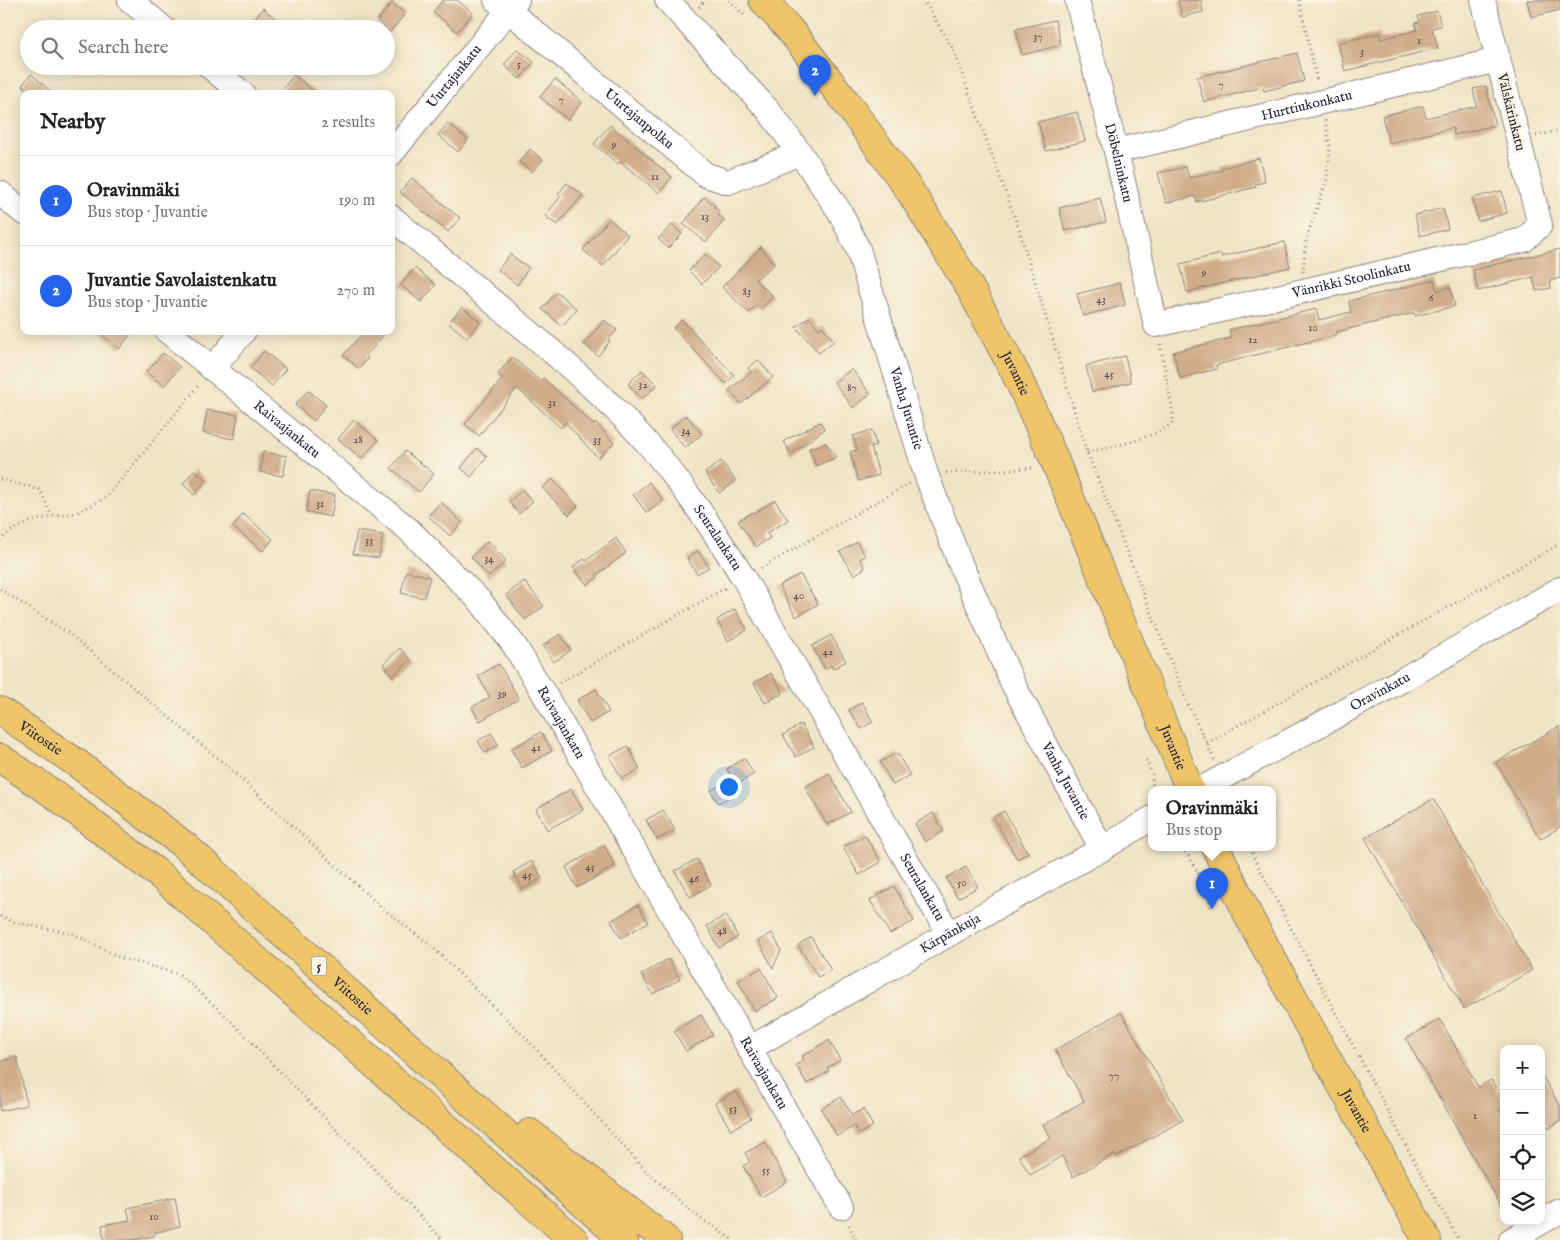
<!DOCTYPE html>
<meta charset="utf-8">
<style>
:root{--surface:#fff;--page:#f2f2f2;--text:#222;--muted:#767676;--line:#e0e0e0;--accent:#2563eb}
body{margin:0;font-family:"IM FELL English",serif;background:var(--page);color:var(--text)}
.controls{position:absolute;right:15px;bottom:15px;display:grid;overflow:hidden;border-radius:10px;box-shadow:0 2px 12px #0003}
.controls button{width:45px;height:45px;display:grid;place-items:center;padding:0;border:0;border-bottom:1px solid var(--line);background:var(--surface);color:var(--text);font:25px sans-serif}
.you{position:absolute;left:728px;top:786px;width:18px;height:18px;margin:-12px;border:4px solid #fff;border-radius:50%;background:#1a73e8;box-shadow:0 0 0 8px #1a73e833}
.badge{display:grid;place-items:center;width:32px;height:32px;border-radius:50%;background:var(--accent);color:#fff;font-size:16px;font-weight:700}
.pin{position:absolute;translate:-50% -41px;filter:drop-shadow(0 1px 2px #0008)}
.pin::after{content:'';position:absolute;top:26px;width:18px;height:15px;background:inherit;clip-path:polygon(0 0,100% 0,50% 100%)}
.popup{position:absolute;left:1148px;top:786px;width:128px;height:65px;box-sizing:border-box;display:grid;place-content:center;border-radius:10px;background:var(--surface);filter:drop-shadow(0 1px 4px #0005);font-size:16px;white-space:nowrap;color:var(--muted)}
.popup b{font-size:19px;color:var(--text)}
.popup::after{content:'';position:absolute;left:50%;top:100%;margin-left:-10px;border:10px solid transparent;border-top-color:var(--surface)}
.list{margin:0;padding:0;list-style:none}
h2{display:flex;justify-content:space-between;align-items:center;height:65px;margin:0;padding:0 20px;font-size:21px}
h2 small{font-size:16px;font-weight:400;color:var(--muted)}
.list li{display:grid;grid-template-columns:32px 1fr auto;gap:15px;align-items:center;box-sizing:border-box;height:90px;padding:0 20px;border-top:1px solid var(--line)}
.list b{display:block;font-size:19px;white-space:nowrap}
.list p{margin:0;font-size:16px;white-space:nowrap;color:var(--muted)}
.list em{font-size:16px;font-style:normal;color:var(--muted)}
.icon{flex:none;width:28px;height:28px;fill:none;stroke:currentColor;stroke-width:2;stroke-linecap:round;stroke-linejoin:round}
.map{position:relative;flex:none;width:1560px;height:1240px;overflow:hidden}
.search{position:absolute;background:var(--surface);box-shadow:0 2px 12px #0003;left:20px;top:20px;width:375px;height:55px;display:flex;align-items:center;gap:12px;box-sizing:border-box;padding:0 18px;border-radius:28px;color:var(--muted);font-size:19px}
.panel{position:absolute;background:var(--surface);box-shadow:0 2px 12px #0003;left:20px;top:90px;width:375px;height:245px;border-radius:10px}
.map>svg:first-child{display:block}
.building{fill:#d0ac89}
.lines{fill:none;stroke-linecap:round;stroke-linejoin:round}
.minor-casing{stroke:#898380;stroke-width:26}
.major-casing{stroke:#898380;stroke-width:30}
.highway-casing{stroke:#898380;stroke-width:30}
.path{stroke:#898380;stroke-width:3;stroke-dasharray:1 4;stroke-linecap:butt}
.minor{stroke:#fff;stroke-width:24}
.major{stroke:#eec569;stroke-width:28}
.highway{stroke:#eec569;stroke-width:28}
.labels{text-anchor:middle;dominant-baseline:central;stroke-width:5;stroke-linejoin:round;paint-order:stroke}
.number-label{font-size:11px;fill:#4e444e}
.shield{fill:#fcf5e5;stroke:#63616e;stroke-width:1}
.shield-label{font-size:12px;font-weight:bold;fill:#22223b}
.street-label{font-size:14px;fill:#22223b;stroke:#fcf5e5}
</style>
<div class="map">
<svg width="1560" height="1240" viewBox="0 0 1560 1240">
<rect width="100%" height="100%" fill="#fcf5e5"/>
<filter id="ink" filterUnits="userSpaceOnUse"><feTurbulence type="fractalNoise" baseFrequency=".02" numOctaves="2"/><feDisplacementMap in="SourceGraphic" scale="10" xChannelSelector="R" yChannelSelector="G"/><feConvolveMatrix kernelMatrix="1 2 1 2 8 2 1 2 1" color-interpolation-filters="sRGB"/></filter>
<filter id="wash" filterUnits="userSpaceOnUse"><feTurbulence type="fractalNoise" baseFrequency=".0096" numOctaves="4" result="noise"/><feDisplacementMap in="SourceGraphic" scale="20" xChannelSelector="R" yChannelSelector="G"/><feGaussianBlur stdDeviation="1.12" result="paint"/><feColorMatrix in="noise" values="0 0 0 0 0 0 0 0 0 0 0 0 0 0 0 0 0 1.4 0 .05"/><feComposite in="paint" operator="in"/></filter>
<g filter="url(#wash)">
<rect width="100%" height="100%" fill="#f0e4c5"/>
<g id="blocks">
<!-- building -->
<g class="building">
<path d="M443,0h14l16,13 -16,19 -24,-20z"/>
<path d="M1178,0h23l2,12 -21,5z"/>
<path d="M1527,0h33v10l-29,7z"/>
<path d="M392,3l13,11 -15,18 -13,-11z"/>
<path d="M263,8l25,21h-42z"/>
<path d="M1437,11l4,15 -9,2 6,20 -93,23 -7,-28 41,-10 2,6 36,-9 -2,-7 5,-1 -2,-6z"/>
<path d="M1055,20l6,25 -39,10 -6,-26z"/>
<path d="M517,49l17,13 -14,17 -16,-14z"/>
<path d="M1297,53l7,28 -40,10 -1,-4 -59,15 -7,-25z"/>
<path d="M31,74l23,20h-22l-10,-9z"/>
<path d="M294,75l23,19h-38z"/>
<path d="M555,79l27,23 -14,18 -28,-23z"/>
<path d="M1486,86l9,39 -41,10 -1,-7 -64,15 -7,-27 41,-10 3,12 51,-12 -4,-17z"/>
<path d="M1077,112l8,29 -39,10 -8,-29z"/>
<path d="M448,123l20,17 -10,12 -20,-17z"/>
<path d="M610,125l62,52 -13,16 -38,-31 -3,2 -24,-20z"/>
<path d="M530,149l13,11 -11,12 -13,-10z"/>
<path d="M1259,158l6,24 -10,2 1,3 -59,15 -2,-6 -29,7 -8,-30 28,-6 3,11 34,-8 -1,-2z"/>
<path d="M412,178l48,40 -12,14 -48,-40z"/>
<path d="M567,183l16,12 -26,30 -12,-9 16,-20 -3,-2z"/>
<path d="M1502,191l5,22 -29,8 -6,-23z"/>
<path d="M704,197l11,8 -1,2 5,4 -2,3 8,6 -19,22 -23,-18z"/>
<path d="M1100,198l6,24 -41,9 -6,-23z"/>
<path d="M1443,208l5,21 -28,7 -5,-21z"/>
<path d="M609,219l19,16 -25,31 -20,-16z"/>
<path d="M672,225l10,9 -14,14 -10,-9z"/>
<path d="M1284,242l6,25 -103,25 -7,-28 41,-10v3z"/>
<path d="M761,247l13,17 -19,16 18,16 -12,13 -5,-4 -7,8 -27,-26z"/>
<path d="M1560,249v29l-10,3 1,7 -15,3 -3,-14 -55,14 -5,-21z"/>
<path d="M510,254l19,14 -12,17 -19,-15z"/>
<path d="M705,254l14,13 -17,17 -13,-13z"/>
<path d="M415,268l21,17 -15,17 -20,-17z"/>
<path d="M1434,280l3,11 13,-4 5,19 -40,10 -1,-3 -78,19v3l-120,30 1,4 -37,9 -7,-26 58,-14 -2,-8 87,-21 3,11 32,-8 -2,-11z"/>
<path d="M1120,283l5,22 -42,11 -6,-22z"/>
<path d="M557,292l20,17 -15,17 -20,-17z"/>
<path d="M462,307l18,15 -13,16 -18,-15z"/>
<path d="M809,317l10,12 3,-3 12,15 -15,12 -23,-26z"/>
<path d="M604,320l13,10 -9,10 2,1 -12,15 -14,-12z"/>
<path d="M682,320l52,55 -8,9 -53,-56z"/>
<path d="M98,331h35l-14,18z"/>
<path d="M365,331h22l-21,25 2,2 -9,11 -16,-14z"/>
<path d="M264,351l22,18 -14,17 -22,-18z"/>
<path d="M163,353l17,14 -16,19 -18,-14z"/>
<path d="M1125,356l6,26 -39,10 -6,-26z"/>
<path d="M512,357l28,24 3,-3 51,47 2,-2 18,20 -16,15 -33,-36 -4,6 -44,-40 -38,48 -14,-12 38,-46 -5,-4z"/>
<path d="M758,360l15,17 -32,27 -12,-14 22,-18 -3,-4z"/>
<path d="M852,369l18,25 -17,14 -19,-26z"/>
<path d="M642,370l15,15 -15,14 -14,-15z"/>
<path d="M308,390l18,15 -12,16 -19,-16z"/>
<path d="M207,410l31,5 -4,24 -31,-6z"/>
<path d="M686,415l16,19 -17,14 -15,-19z"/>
<path d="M354,420l24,20 -16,19 -24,-20z"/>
<path d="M820,422l5,7 -34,25 -7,-13z"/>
<path d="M872,430l4,15 -5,2 8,28 -21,6 -8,-29 7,-2 -4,-14z"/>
<path d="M826,443l10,14 -20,9 -7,-18z"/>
<path d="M477,448l10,9 -16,20 -10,-9z"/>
<path d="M405,451l29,23 -15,18 -28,-24z"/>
<path d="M263,452l24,4 -4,20 -23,-4z"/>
<path d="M721,461l15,20 -17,12 -14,-20z"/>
<path d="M194,470l12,10 -12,15 -11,-11z"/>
<path d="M552,479l26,27 -9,9 -27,-27z"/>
<path d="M649,482l14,18 -16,13 -14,-18z"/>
<path d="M522,490l11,11 -14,13 -10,-12z"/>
<path d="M310,491l25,4 -4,22 -25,-5z"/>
<path d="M775,500l13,20 -21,13 3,5 -14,9 -18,-26 15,-9 1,1z"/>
<path d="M441,502l21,20 -12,14 -22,-20z"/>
<path d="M243,514l30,25 -10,12 -30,-24z"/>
<path d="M357,531l26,4 -4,23 -26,-4z"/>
<path d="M616,538l10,15 -30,22 2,2 -11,8 -14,-18 11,-8 2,2z"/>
<path d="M488,541l18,20 -17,16 -18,-20z"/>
<path d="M857,542l8,14 -5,3 5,9 -11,7 -14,-23z"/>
<path d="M698,551l11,16 -12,7 -10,-16z"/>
<path d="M406,571l24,6 -6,21 -23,-5z"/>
<path d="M800,574l18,30 -22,13 -17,-31z"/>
<path d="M524,581l20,25 -19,14 -19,-25z"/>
<path d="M735,609l12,21 -19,11 -11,-21z"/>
<path d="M560,634l11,16 -17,12 -11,-16z"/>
<path d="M831,635l15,26 -13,8 -2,-4 -6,4 -13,-23z"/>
<path d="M400,648l11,12 -18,16 -10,-12z"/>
<path d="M499,664l20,35 -39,22 -8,-14 18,-10 -12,-21z"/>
<path d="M771,673l12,20 -18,10 -11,-20z"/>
<path d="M596,689l13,23 -19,11 -13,-23z"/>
<path d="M862,702l11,20 -12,7 -12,-19z"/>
<path d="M801,724l13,23 -18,10 -13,-22z"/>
<path d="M1560,726v101l-20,12 -44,-77z"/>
<path d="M541,732l11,19 -30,17 -11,-19z"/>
<path d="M491,733l8,12 -14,8 -7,-12z"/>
<path d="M628,746l12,23 -18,10 -13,-23z"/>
<path d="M897,753l13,22 -17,10 -13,-23z"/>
<path d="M744,758l10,16 -18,11 -9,-16z"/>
<path d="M829,773l22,39 -24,13 -22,-38z"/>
<path d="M725,783l7,13 -14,7 -7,-13z"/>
<path d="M571,789l12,21 -36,20 -11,-21z"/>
<path d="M1433,799l99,171 -68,39 -99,-171z"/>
<path d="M663,810l12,20 -18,10 -11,-20z"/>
<path d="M1004,811l24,42 -11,6 -24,-42z"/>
<path d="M933,813l11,18 -19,11 -10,-18z"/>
<path d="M865,835l16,27 -22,13 -16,-28z"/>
<path d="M604,845l11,21 -38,22 -11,-21z"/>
<path d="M697,859l14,26 -21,12 -15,-26z"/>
<path d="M532,861l10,17 -19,11 -10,-17z"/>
<path d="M966,867l12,20 -20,11 -12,-20z"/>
<path d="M894,886l20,35 -24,13 -20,-34z"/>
<path d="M638,905l10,17 -27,16 -10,-17z"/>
<path d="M726,915l12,22 -19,11 -12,-22z"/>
<path d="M772,933l9,17 -8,18 -15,-27z"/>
<path d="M811,937l20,33 -13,7 -20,-32z"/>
<path d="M668,959l12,20 -27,15 -12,-19z"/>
<path d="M761,968l17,30 -23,13 -17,-30z"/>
<path d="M1121,1012l62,108 -67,37 -2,-3 -41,23 -11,-21 -32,19 -11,-19 32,-18 -8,-13 41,-24 -29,-51z"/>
<path d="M701,1015l12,20 -27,16 -12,-20z"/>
<path d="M1440,1019l38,68 13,-7 13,23v5l-5,3 5,9v90l-98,-171z"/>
<path d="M829,1040l11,20 -13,8 2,3 -22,13 -11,-19 8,-5 -2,-4z"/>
<path d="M17,1057l10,48 -27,6v-49z"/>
<path d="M1541,1074l19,32v15l-12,7 -7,-11z"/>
<path d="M736,1091l15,27 -20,12 -16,-27z"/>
<path d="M841,1097l11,18 11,-6 10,17 -14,8 -5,-8 -17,10 -16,-27z"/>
<path d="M765,1142l22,40 -26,15 -18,-31 7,-4 -5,-9z"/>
<path d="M175,1198l5,28 -26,7v3l-21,4h-29l-2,-15 28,-5 -3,-12z"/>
</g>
</g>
</g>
<g filter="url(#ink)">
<use href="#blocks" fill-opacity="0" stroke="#898380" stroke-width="1"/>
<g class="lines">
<defs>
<g id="minor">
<path d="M130,0l34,29"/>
<path id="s1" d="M496,0l210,175 22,7 72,-29"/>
<path id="s2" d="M667,0l101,110 32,43 40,59 18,37 68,225 34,89 53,121 89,165"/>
<path id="s3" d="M1077,0l39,151 40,174 368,-85 16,-15 -57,-225"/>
<path d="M209,66l34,28"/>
<path id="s4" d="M1116,151l382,-91"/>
<path id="s5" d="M391,154l126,-154"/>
<path d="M0,193l24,20"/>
<path id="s6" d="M391,217c46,38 92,76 137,114 42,36 84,72 121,114 36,42 65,86 94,132l206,357"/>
<path id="s7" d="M167,331l242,199 71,71 34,44 29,47 298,515"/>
<path d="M212,369l32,-38"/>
<path id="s8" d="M1199,790l205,-111 156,-90"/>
<path id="s9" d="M749,1049l200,-115 153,-85 50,-31"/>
<path d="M1511,1240l49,-29"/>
</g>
<g id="major">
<path id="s10" d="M763,0l27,30 56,72 62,86 61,98 47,88 36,80 138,336"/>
<path id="s11" d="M1216,848l34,71 177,321"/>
</g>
<g id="highway">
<path id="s12" d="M0,711l78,53 107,82 439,394"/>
<path d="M0,758l55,37 106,81 413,364"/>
<path d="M530,1133l136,107"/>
</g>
</defs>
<!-- minor casing -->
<use href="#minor" class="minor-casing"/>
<!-- major casing -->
<use href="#major" class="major-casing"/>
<!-- highway casing -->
<use href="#highway" class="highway-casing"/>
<!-- path -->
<g class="path">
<path d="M729,0l17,17"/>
<path d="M922,0l6,7 25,42 65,177 69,226 100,250 28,59"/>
<path d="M1299,0l18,82"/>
<path d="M699,7l6,-7"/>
<path d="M1536,136l24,-6"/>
<path d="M1303,272l3,-33 21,-60 3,-33 -5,-26"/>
<path d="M1087,452c25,-5 67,-13 86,-30v-9l-13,-70"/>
<path d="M946,473l88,-5"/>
<path d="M0,479l40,11 12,26"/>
<path d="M0,541l9,-9 21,-10 22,-6 24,-3 30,-15 94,-114"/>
<path d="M761,568l149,-85"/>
<path d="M0,589l68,44 159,133 155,142 46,35 98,95 120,133 50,44 37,25"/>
<path d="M559,683l168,-96"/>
<path d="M1207,743l353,-199"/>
<path d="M1146,760l6,14 1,16"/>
<path d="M1182,848c15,17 22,39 30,61"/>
<path d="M1251,848l3,10 158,299 47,83"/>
<path d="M0,916l14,6 60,12 47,24 58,16 46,41 218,225"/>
<path d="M849,1225l7,15"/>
</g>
<!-- minor -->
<use href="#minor" class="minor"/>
<!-- major -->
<use href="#major" class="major"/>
<!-- highway -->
<use href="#highway" class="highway"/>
</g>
</g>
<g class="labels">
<!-- number labels -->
<g class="number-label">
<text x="1038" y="37">37</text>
<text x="1419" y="41">1</text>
<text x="1362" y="52">3</text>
<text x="519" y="64">5</text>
<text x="1221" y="85">7</text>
<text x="561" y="100">7</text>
<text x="614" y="145">9</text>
<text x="655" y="177">11</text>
<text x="705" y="217">13</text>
<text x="1204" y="273">9</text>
<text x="747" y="292">83</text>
<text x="1431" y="298">6</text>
<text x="1101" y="300">43</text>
<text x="1313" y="328">10</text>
<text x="1253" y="340">12</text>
<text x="1109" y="374">45</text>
<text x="643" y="385">32</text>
<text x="852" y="388">87</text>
<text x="552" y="403">31</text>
<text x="686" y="431">34</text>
<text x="358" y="440">28</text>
<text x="597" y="440">33</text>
<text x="320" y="504">31</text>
<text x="369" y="541">33</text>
<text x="489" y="559">34</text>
<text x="799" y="596">40</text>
<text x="828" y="652">42</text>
<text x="502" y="694">39</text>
<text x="536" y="748">41</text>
<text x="590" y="867">45</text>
<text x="527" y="875">45</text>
<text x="694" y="879">46</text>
<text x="962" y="883">50</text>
<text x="722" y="931">48</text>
<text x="1114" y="1076">77</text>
<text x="733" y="1109">53</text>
<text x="1475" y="1116">1</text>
<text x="766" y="1170">55</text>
<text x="154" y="1217">10</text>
</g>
<!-- shield labels -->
<rect class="shield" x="311.5" y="956.5" width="15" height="19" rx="4"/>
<g class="shield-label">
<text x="319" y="966">5</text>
</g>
<!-- street labels -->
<g class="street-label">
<text stroke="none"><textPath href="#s5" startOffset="100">Uurtajankatu</textPath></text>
<text stroke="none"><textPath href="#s4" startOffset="196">Hurttiukonkatu</textPath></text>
<text transform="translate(1511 112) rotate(76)">Välskärinkatu</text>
<text stroke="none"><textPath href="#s1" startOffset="186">Uurtajanpolku</textPath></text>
<text stroke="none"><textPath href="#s3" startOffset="168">Döbelninkatu</textPath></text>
<text stroke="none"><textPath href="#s3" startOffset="535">Vänrikki Stoolinkatu</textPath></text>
<text stroke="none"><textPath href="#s10" startOffset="452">Juvantie</textPath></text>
<text stroke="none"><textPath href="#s2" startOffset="482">Vanha Juvantie</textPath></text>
<text stroke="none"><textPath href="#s7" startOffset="155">Raivaajankatu</textPath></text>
<text stroke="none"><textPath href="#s6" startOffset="460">Seuralankatu</textPath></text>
<text stroke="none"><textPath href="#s8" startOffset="206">Oravinkatu</textPath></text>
<text stroke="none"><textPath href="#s7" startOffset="560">Raivaajankatu</textPath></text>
<text stroke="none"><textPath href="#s12" startOffset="49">Viitostie</textPath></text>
<text stroke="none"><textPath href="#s10" startOffset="858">Juvantie</textPath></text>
<text stroke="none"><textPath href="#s2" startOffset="888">Vanha Juvantie</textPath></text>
<text stroke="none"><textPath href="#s6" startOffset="865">Seuralankatu</textPath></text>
<text stroke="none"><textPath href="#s9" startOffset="232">Kärpänkuja</textPath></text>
<text stroke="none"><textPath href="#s12" startOffset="454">Viitostie</textPath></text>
<text stroke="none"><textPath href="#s7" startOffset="965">Raivaajankatu</textPath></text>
<text stroke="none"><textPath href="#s11" startOffset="298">Juvantie</textPath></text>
</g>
</g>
</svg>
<div class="controls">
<button>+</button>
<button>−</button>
<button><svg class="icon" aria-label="locate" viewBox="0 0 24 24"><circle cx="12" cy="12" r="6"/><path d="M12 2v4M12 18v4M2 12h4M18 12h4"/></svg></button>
<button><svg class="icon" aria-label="layers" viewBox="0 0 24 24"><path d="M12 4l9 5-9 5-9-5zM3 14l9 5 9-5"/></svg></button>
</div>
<div class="you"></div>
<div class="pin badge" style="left:1212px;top:909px">1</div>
<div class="popup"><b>Oravinmäki</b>Bus stop</div>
<div class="pin badge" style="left:815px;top:96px">2</div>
<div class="search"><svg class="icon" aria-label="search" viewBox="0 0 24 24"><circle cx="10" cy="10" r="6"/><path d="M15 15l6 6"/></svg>Search here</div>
<section class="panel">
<h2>Nearby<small>2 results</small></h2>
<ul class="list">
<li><span class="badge">1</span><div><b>Oravinmäki</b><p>Bus stop · Juvantie</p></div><em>190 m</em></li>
<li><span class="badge">2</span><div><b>Juvantie Savolaistenkatu</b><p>Bus stop · Juvantie</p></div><em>270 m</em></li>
</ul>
</section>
</div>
